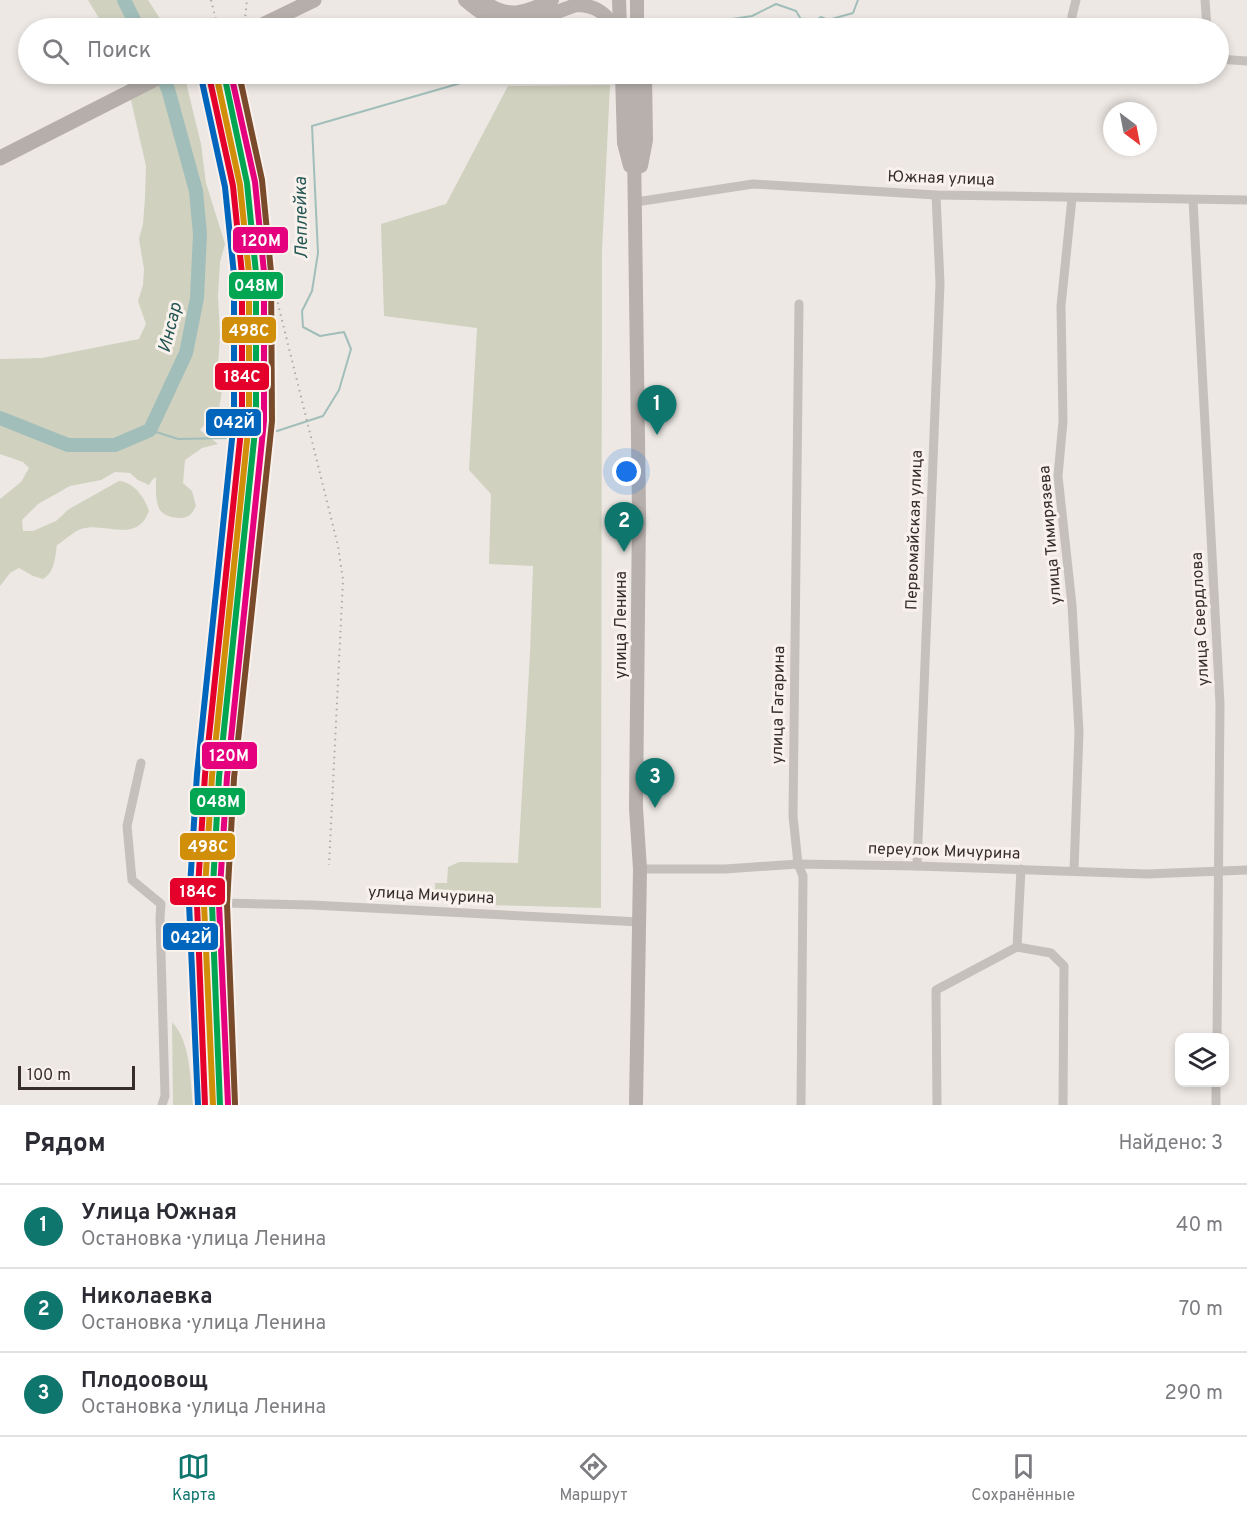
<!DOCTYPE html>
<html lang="ru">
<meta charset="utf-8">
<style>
:root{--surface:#fff;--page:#f7f7f7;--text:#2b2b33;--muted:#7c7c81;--line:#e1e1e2;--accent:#0f766e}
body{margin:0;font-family:Overpass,sans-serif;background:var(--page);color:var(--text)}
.controls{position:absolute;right:18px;bottom:18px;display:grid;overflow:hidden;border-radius:12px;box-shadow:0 3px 9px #0003}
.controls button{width:54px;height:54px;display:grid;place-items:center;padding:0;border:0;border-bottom:2px solid var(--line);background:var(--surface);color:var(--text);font:30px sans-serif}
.compass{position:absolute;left:1103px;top:102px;width:54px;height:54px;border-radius:50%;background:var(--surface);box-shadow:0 3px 9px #0003;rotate:148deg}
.scale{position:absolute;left:18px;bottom:15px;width:117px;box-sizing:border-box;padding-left:6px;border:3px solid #372d2a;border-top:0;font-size:16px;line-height:21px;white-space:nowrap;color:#372d2a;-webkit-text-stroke:4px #f9f1ec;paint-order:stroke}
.you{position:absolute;left:627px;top:472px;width:21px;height:21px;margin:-15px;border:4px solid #fff;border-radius:50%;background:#1a73e8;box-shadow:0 0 0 9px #1a73e833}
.badge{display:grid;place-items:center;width:39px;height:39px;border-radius:50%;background:var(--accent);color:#fff;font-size:20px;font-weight:700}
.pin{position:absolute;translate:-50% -50px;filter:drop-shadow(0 2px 3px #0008)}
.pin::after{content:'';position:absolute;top:32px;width:21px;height:18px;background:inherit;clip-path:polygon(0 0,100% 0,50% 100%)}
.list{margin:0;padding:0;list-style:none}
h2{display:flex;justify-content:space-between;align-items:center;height:78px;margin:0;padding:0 24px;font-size:26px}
h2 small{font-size:20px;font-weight:400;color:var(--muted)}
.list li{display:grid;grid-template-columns:39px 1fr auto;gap:18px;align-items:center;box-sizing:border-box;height:84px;padding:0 24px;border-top:2px solid var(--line)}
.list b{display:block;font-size:22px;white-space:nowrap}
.list p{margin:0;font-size:20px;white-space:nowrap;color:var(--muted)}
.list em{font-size:20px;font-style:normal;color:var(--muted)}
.icon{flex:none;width:33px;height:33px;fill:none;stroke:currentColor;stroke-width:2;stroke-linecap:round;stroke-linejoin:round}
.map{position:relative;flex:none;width:1247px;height:1105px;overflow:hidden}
.search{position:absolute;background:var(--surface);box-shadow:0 3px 9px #0003;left:18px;right:18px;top:18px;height:66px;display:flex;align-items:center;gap:15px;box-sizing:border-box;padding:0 21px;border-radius:33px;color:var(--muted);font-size:22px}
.sheet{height:330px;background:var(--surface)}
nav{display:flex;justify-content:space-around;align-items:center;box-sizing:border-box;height:84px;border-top:2px solid var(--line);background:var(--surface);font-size:16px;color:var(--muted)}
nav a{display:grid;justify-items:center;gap:3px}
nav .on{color:var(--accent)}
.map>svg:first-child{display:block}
.green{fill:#d0d1bf}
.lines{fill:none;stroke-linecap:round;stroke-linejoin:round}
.stream{stroke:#a1beba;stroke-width:2}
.river{stroke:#a1beba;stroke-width:14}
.street{stroke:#c6c0bc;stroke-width:9}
.secondary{stroke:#b7b0ad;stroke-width:14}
.primary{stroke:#b5aeab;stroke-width:15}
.rail{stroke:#aea9a6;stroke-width:2;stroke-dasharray:1.5 4.5;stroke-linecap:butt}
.rail-1-casing{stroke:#f9f1ec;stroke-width:10}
.rail-2-casing{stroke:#f9f1ec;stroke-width:10}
.rail-3-casing{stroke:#f9f1ec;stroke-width:10}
.rail-4-casing{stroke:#f9f1ec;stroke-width:10}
.rail-5-casing{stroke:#f9f1ec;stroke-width:10}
.rail-6-casing{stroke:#f9f1ec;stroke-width:10}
.rail-1{stroke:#d18e08;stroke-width:6}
.rail-2{stroke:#00a651;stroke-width:6}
.rail-3{stroke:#e4002b;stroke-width:6}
.rail-4{stroke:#e5007d;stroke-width:6}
.rail-5{stroke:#0065bd;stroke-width:6}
.rail-6{stroke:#7a4b2a;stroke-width:6}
.labels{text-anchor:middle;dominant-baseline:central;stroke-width:6;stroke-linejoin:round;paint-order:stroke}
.street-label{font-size:16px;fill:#372d2a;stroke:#f9f1ec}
.water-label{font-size:18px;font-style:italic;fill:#235553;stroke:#f9f1ec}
.line-badge{stroke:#f9f1ec;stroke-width:2}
.badge-label{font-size:16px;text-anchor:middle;font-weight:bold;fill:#fff}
</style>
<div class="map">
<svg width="1247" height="1105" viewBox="0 0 1247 1105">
<rect width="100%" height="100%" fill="#ede8e4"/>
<!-- green -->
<g class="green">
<path d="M88,0h60l18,28h-61z"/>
<path d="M125,74h59l17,70 5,39 19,61 -5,18 -2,34 2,39 -2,31 5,17 -5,32 -15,11 -3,4 18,14 -16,4 -17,12 -2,23 9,8 4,15c-2,3 -3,6 -5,8 -6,7 -26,4 -31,-4 -5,-8 -4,-23 -4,-33l-4,3 -3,5 -11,-5 -8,-7 -15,-1 -14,8 -31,6 -32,18 -16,16 1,11h10l23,-10 13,-12 50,-28c15,1 26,17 30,30 -13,34 -44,10 -68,18 -8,3 -16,11 -24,16 -2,12 -2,27 -14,34l-10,-3 -14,-8 -9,5 -10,13v-87l21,-17 8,-14 -6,-6 -23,-8v-95l42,-1 97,-19 7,-15 -8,-23 5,-16 1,-16 -5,-30 4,-15 2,-26 1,-32z"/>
<path d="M610,85l-8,166 -1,657 -153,-4 -13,-7v-14h12l1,-16 11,-5 59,1 12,-210 3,-87 -44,-2 2,-70 -22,-24 8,-142 -93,-12 -3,-92 65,-20 62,-118z"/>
<path d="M172,1022c19,20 18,57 21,83h-20z"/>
</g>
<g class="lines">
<!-- stream -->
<g class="stream">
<path d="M714,28l5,-7 33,-5 24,-12 20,7 9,15 16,-9 7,3 25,-7 5,-13"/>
<path d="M150,430l28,9 52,-1 47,-7 46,-15 16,-26 12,-41 -7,-17 -24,4 -17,-9 -1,-16 10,-20 6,-38 -6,-127 180,-52"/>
</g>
<!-- river -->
<g class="river">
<path d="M124,0l14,28"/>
<path d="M0,418l68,27h47l35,-15 36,-77 11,-55 3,-64 -4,-43 -28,-102 -7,-15"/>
</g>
<!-- street -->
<g class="street">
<path d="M1205,0l2,28"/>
<path d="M1072,28v-12l4,-16"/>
<path d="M1218,59l29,2"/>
<path d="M1072,198l-11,108 2,115 -5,55 14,129 7,127 -5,139"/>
<path d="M1193,200l27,504 -3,334"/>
<path d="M636,202l117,-18 183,11 311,5"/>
<path d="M799,304l-6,512 5,48 5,12 -2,229"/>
<path d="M141,763l-14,63 5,54 29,24 -1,14 5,178 -3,9"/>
<path d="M917,866l23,-583 -4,-88"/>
<path d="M640,869h85l73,-5 119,2 230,8 100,-4"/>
<path d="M221,903l91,2 328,17"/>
<path d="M1017,947l34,6 13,13 -1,139"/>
<path d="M1017,947l4,-78"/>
<path d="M937,1105l-1,-115 81,-43"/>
<path d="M1216,1105v-23"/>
</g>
<!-- secondary -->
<g class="secondary">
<path d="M465,0c47,41 60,22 111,5 18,0 30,7 38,23"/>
<path d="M482,0c25,20 43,13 70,0"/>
<path d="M619,0l1,28"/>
<path d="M637,0v28"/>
<path d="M622,74l2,69 6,23"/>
<path d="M633,74l6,439 -3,295 4,61 -4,236"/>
<path d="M641,166l5,-26 -1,-66"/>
</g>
<!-- primary -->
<g class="primary">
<path d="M256,28l58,-28"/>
<path d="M0,158l165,-84"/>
</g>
<!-- rail -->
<g class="rail">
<path d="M211,0l7,28"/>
<path d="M244,28l3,-28"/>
<path d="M228,74l21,87 27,135 62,250 5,34 -14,285"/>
<path d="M239,74v23"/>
</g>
<defs>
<path id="rail-1" d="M213,1105l-9,-201 8,-128 37,-355v-147l-9,-89 -24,-111"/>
<path id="rail-2" d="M220,1105l-8,-201 7,-127 37,-356v-148l-9,-90 -23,-109"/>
<path id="rail-3" d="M205,1105l-8,-201 8,-129 37,-354v-147l-9,-88 -24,-110"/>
<path id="rail-4" d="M228,1104l-9,-200 8,-127 37,-356v-149l-9,-90 -24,-108"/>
<path id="rail-5" d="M198,1105l-9,-202 8,-129 37,-354v-145l-9,-88 -24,-110"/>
<path id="rail-6" d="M235,1104l-8,-200 7,-126 38,-357 -1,-149 -9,-92 -23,-106"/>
</defs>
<!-- rail-1 casing -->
<use href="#rail-1" class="rail-1-casing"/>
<!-- rail-2 casing -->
<use href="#rail-2" class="rail-2-casing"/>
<!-- rail-3 casing -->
<use href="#rail-3" class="rail-3-casing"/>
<!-- rail-4 casing -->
<use href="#rail-4" class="rail-4-casing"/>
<!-- rail-5 casing -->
<use href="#rail-5" class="rail-5-casing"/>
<!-- rail-6 casing -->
<use href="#rail-6" class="rail-6-casing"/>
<!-- rail-1 -->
<use href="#rail-1" class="rail-1"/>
<!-- rail-2 -->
<use href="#rail-2" class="rail-2"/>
<!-- rail-3 -->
<use href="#rail-3" class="rail-3"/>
<!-- rail-4 -->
<use href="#rail-4" class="rail-4"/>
<!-- rail-5 -->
<use href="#rail-5" class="rail-5"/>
<!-- rail-6 -->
<use href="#rail-6" class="rail-6"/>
</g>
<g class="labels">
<!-- street labels -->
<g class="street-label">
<text transform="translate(941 179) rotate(2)">Южная улица</text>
<text transform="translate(915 530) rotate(-88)">Первомайская улица</text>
<text transform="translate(1051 535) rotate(-95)">улица Тимирязева</text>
<text transform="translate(1201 619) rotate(-93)">улица Свердлова</text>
<text transform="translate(622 625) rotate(-90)">улица Ленина</text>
<text transform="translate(779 705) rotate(-89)">улица Гагарина</text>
<text transform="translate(944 852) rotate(2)">переулок Мичурина</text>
<text transform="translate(431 896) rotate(3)">улица Мичурина</text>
</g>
<!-- water labels -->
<g class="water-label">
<text transform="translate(302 218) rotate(-91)">Леплейка</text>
<text transform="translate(171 328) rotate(-76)">Инсар</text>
</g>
</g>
<g class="line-badge">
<rect x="232" y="226" width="57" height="28" rx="6" fill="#e5007d"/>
<rect x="228" y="271" width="56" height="29" rx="6" fill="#00a651"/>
<rect x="221" y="316" width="56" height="28" rx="6" fill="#d18e08"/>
<rect x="214" y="362" width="56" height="29" rx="6" fill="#e4002b"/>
<rect x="205" y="408" width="57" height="29" rx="6" fill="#0065bd"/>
<rect x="201" y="741" width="57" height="29" rx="6" fill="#e5007d"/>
<rect x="189" y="787" width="57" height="29" rx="6" fill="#00a651"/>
<rect x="179" y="832" width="57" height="29" rx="6" fill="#d18e08"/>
<rect x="169" y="877" width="57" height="29" rx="6" fill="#e4002b"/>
<rect x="162" y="922" width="57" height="29" rx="6" fill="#0065bd"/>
</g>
<g class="badge-label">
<text x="261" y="246">120М</text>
<text x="256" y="291">048М</text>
<text x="249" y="336">498С</text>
<text x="242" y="382">184С</text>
<text x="234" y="428">042Й</text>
<text x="229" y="761">120М</text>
<text x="218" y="807">048М</text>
<text x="208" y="852">498С</text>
<text x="198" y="897">184С</text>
<text x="191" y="943">042Й</text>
</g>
</svg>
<div class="controls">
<button><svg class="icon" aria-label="layers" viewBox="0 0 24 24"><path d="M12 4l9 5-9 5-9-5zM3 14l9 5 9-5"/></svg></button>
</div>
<svg class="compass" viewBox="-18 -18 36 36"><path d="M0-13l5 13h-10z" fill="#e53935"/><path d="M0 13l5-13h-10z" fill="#7c7c81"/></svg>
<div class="scale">100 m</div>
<div class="you"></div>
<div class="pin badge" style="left:657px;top:435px">1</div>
<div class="pin badge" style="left:624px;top:552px">2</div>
<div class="pin badge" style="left:655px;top:808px">3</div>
<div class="search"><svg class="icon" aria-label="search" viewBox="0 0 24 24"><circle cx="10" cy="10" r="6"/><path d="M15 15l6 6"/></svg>Поиск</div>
</div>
<section class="sheet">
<h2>Рядом<small>Найдено: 3</small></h2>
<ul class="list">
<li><span class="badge">1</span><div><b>Улица Южная</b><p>Остановка · улица Ленина</p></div><em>40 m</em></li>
<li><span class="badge">2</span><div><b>Николаевка</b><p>Остановка · улица Ленина</p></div><em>70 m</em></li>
<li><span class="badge">3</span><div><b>Плодоовощ</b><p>Остановка · улица Ленина</p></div><em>290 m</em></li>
</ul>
</section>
<nav>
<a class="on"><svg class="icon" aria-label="map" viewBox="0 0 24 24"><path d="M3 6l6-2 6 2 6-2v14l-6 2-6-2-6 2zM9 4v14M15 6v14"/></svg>Карта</a>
<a><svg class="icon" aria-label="directions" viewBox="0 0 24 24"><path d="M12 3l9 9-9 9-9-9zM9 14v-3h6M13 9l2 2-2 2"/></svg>Маршрут</a>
<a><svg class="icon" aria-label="saved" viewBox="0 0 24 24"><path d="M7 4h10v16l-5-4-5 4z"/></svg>Сохранённые</a>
</nav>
